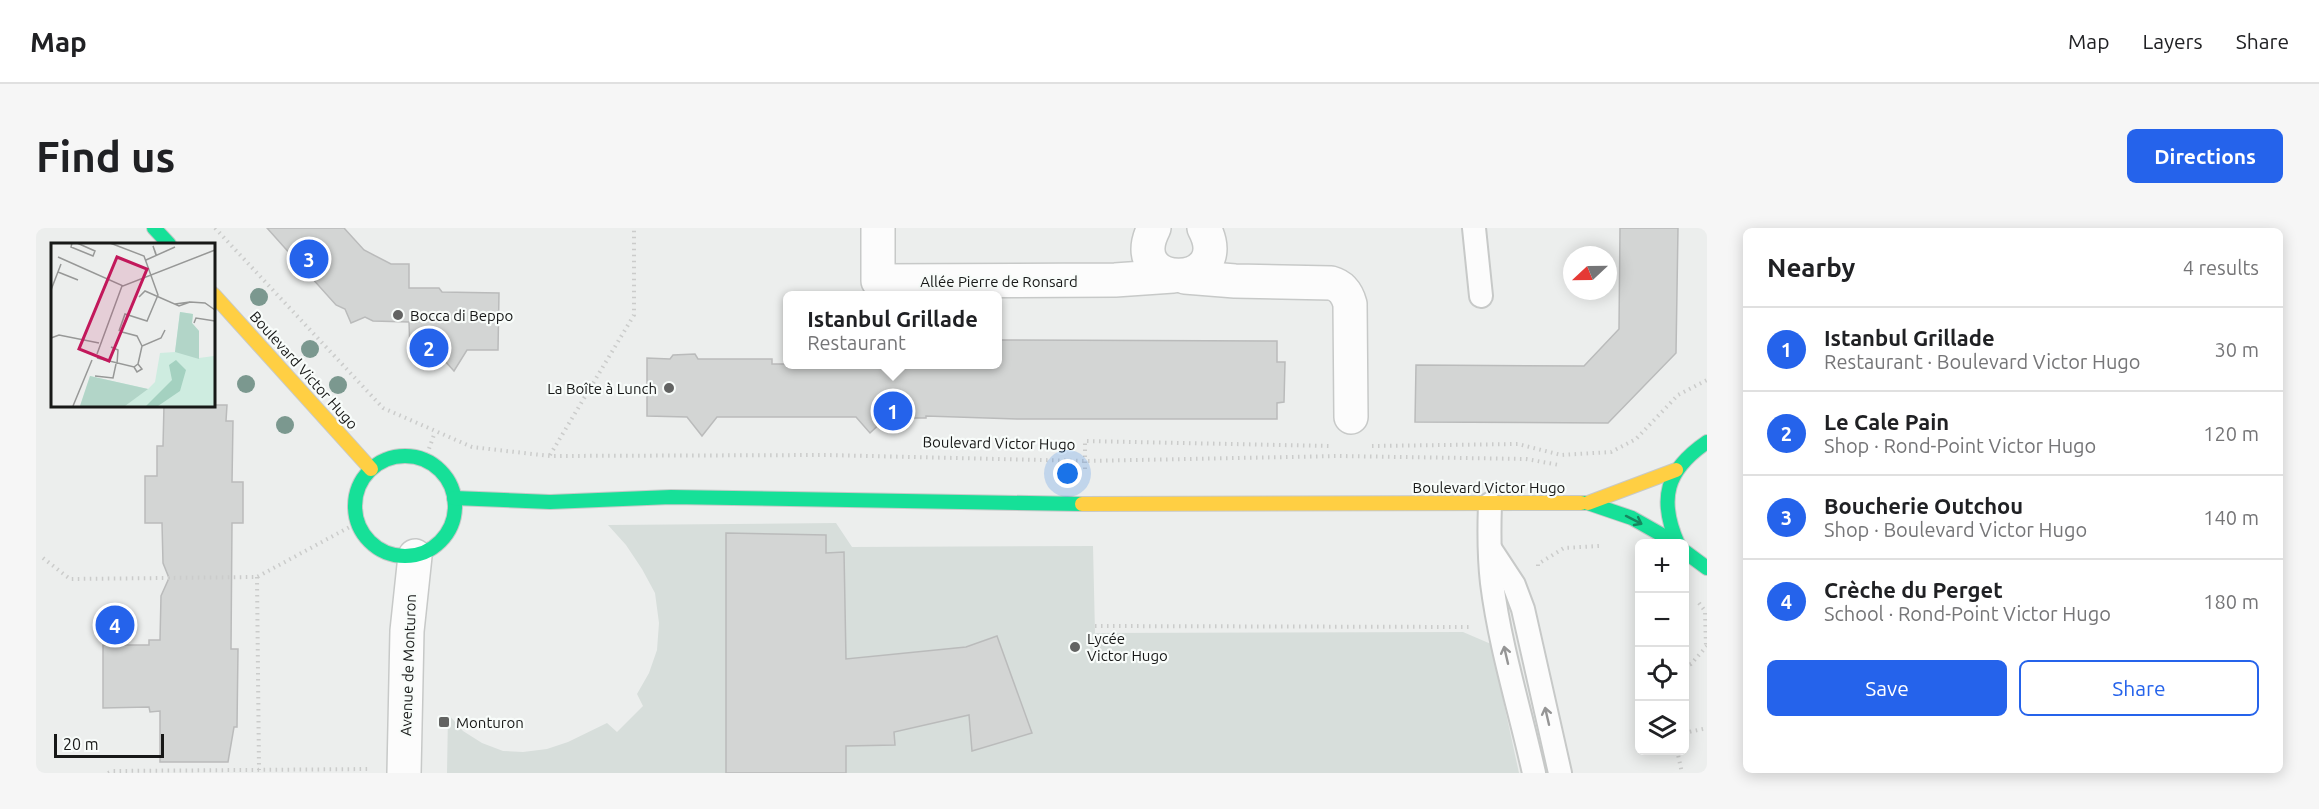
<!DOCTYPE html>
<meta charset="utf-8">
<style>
:root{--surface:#fff;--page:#f6f6f6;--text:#202124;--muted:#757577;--line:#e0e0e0;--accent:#2563eb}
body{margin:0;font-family:Ubuntu,sans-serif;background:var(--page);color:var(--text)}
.controls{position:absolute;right:18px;bottom:18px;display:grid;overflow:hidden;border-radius:9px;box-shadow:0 3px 15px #0003}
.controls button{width:54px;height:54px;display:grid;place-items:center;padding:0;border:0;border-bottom:2px solid var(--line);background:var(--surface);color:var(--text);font:30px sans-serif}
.compass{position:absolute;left:1527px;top:18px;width:54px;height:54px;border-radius:50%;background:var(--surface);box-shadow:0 3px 15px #0003;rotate:248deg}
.scale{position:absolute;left:18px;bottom:15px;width:110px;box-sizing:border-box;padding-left:6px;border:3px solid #171817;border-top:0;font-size:16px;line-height:21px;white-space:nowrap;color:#171817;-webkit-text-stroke:4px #f8fcfa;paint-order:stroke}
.you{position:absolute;left:1032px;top:246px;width:21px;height:21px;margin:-15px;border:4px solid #fff;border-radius:50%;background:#1a73e8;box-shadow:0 0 0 9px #1a73e833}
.badge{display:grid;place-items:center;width:39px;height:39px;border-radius:50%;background:var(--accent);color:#fff;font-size:20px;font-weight:700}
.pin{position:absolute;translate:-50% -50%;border:3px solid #fff;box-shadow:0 2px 6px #0006}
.popup{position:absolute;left:747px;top:63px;width:219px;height:78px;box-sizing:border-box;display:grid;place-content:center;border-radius:9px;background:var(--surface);filter:drop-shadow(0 2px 4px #0005);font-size:20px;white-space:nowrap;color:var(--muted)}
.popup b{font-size:22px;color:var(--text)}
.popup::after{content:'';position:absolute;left:50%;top:100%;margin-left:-12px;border:12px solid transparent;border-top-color:var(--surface)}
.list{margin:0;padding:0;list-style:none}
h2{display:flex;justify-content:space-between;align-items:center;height:78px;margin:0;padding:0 24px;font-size:26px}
h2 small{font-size:20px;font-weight:400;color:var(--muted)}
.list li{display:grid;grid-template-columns:39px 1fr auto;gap:18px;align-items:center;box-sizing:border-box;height:84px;padding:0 24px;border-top:2px solid var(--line)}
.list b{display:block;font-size:22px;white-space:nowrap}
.list p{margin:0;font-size:20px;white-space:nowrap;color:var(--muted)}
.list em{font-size:20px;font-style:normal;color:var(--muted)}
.actions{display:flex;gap:12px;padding:18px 24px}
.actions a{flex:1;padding:14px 0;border:2px solid var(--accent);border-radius:9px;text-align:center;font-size:21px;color:var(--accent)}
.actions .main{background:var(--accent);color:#fff}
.icon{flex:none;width:33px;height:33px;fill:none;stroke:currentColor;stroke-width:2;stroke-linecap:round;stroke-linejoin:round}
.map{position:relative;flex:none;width:1671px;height:545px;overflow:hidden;border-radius:9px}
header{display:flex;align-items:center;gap:36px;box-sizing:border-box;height:84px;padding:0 30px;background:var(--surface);border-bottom:2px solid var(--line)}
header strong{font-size:28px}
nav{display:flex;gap:33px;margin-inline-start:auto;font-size:21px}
.intro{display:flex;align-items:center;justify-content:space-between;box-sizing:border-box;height:144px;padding:0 36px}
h1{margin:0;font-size:42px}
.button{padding:15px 27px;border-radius:9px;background:var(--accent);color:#fff;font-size:21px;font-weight:700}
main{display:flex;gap:36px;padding:0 36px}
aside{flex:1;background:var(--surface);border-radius:9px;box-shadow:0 3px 15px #0003}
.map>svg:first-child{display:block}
.built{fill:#d7dedb}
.building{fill:#d3d5d4;stroke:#babbbb;stroke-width:1.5}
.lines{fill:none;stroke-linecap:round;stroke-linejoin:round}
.lane-casing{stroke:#c7c9c8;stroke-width:26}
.street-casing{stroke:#c7c9c8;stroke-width:36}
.fast-casing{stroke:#c7c9c8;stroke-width:16}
.slow-casing{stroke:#c7c9c8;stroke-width:16}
.path{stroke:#cbcccb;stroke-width:4;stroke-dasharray:1.5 4.5;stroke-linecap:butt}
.lane{stroke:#fcfcfc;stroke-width:22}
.street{stroke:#fcfcfc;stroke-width:33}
.fast{stroke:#16e098;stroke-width:14}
.slow{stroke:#ffcf43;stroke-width:14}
.tree{fill:#7b988f}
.oneway{stroke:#16865e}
.oneway2{stroke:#959595}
.poi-dot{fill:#626362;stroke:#f8fcfa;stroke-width:2}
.labels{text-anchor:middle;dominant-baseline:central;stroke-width:4.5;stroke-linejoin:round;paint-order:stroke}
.street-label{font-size:15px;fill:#171817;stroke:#f8fcfa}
.poi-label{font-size:15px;fill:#171817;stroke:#f8fcfa;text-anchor:start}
.inset-road{fill:none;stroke:#979897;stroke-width:1.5}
.view{fill:#c2185b;fill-opacity:0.15;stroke:#c2185b;stroke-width:3}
.inset-edge{fill:none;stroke:#171817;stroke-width:3}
</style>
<header>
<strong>Map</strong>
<nav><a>Map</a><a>Layers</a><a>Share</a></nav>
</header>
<div class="intro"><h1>Find us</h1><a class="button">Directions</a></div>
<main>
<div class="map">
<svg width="1671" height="545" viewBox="0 0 1671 545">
<rect width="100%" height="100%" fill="#eceeed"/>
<!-- built -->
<path class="built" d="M800,295l16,24 241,-1 2,87 368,-1 28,12 28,129h-1072l1,-59 15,17 19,12 21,8 20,1 24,-3 21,-7 39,-19 10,9 26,-26 -6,-12 12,-21 8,-23 2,-27 -4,-30 -13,-24 -16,-24 -18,-20z"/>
<!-- building -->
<g class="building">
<path d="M231,0h77l20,22 27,14h18v24h30l3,4 57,1 -1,57h-31l-13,21 -19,-21h-25l-1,-28 -36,-1 -8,-4 -14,6 -6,-14 -9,-4z"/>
<path d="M1584,0h58l-2,125 -68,70 -193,-1 1,-57 168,1 35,-37z"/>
<path d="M962,112l279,1v21h8l-1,40 -7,1v16h-260l-91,-3v2h-40l-16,15 -14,-16h-139l-15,19 -15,-19 -40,-1v-58l23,1 3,-4 22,-1 3,5h74v5h226z"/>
<path d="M128,177h63l-1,16h7l-1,61h11v41h-11l-1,126h7l-1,78h-3l-6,35h-68v-51l-10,1 -1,-5 -46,1v-63h46v-5h11l1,-44 8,-18 -6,-15 -1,-40h-17v-47h12v-30h6z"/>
<path d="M690,305l100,2v18l18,-1 2,107 120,-12 31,-11 35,97 -60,18 -3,-36 -75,17 1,13 -49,1v27h-120z"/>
</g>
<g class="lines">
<defs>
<g id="lane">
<path d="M1438,0l7,68"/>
<path d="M1454,276c-1,27 -1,53 2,79 8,64 28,127 42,190"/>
<path d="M1455,322l23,35 9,24 37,164"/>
</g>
<g id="street">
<path d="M842,0v53l237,-1 58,-4"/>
<path d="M1118,0c-33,64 83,62 50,0"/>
<path d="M1149,49l50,4 96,2c11,3 16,10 19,21l1,113"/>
<path d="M368,545l3,-142 8,-75"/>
</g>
<g id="fast">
<path d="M118,0l15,16"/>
<circle cx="369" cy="278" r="50"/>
<path d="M418,270l96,4 121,-5 411,7"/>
<path d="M1545,275h7l44,15 46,26"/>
<path d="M1642,316c-20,-45 -12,-74 29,-102"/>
<path d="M1648,323l23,17"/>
</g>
<g id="slow">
<path d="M177,66l158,175"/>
<path d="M1552,275l88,-33"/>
<path d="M1046,276l499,-1"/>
</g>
</defs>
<!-- lane casing -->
<use href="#lane" class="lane-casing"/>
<!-- street casing -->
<use href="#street" class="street-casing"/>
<!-- fast casing -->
<use href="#fast" class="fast-casing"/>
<!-- slow casing -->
<use href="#slow" class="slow-casing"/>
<!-- path -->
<g class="path">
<path d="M179,0l168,180 89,39 78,9 276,-1 259,6 254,-5 187,3 33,6"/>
<path d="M1336,218l146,-2 43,11 50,-3 25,-13 42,-44 29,-15"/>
<path d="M514,227l84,-140v-87"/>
<path d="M389,232l10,-28"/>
<path d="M1049,241v-28l244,5"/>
<path d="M7,330l27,21 187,-2 100,-54"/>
<path d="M1502,338v-2l26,-16 35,-2"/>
<path d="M221,349l2,193"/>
<path d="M1663,375l6,8 1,35"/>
<path d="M1059,398l374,1"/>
<path d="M1648,438l7,-2 16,-18"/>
<path d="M1648,505l23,-5"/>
<path d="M1641,522l5,23"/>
<path d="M72,545l5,-2 258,-2"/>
</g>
<!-- lane -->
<use href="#lane" class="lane"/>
<!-- street -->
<use href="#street" class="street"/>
<!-- fast -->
<use href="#fast" class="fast"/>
<!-- slow -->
<use href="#slow" class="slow"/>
</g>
<!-- trees -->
<g class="tree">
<circle cx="223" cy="69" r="9"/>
<circle cx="274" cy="121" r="9"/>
<circle cx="210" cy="156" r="9"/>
<circle cx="302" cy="157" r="9"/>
<circle cx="249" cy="197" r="9"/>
</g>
<!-- one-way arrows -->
<defs><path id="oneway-shaft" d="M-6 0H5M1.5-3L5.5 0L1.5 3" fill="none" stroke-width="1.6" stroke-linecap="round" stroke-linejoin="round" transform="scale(1.5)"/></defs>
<use class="oneway" href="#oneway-shaft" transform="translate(1598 292) rotate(27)"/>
<g class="oneway2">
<use href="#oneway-shaft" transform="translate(1470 427) rotate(-103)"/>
<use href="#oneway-shaft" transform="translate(1511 488) rotate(-103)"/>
</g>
<!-- markers -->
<g class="poi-dot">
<circle cx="362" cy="87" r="6"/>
<circle cx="633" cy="160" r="6"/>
<circle cx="1039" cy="419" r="6"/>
<rect x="402" y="488" width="12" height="12" rx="3"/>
</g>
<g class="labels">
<!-- street labels -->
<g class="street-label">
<text x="963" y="53">Allée Pierre de Ronsard</text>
<text transform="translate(268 142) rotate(48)">Boulevard Victor Hugo</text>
<text transform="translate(963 215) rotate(1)">Boulevard Victor Hugo</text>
<text x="1453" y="259">Boulevard Victor Hugo</text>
<text transform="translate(372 437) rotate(-88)">Avenue de Monturon</text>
</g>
<!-- poi labels -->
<g class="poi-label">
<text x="374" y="87">Bocca di Beppo</text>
<text x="621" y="160" text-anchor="end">La Boîte à Lunch</text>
<text x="1051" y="410">Lycée<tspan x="1051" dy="17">Victor Hugo</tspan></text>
<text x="420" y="494">Monturon</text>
</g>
</g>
<!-- overview -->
<g transform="translate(15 15)">
<rect width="164" height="164" fill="#eceeed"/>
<path d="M129,69l13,2 -1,9 7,8v27l15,-2v50h-134l10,-30 58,13 7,-7 5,-29 15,-1z" fill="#ceece0"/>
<path d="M129,69l13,2 -1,9 7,8v28l-24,-7zM39,133l58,13 -23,17h-45z" fill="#b2d5c8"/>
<path d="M125,117l10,10 -6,21 -22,15h-12l26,-26 -3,-15z" fill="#a4d1c0"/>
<path class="inset-road" d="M21,0l-1,4 22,9 2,-5 -18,-8M59,0l34,13 14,39 -11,26 -22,-7 -6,17M105,11l-3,-8 3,9M7,14l65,29 92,-36M95,17l29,-13M7,29l20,8M0,47l10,-26M88,54l6,-6 34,15 11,-4 -15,2M139,59l15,1 10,7M143,80l2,-5 19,3M71,89l15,4 5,10M0,95l8,-3 40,8M60,104l7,3 -1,14M46,111l25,-68M46,115l37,9 4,-3 4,5 -5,3 -3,-5M87,121l4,-18 19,-8 4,-8M44,133l18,2 3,-14M22,163l19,-46"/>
<path class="view" d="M66,14l30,12 -38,92 -30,-12z"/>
<rect width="164" height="164" class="inset-edge"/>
</g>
</svg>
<div class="controls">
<button>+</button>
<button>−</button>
<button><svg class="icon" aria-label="locate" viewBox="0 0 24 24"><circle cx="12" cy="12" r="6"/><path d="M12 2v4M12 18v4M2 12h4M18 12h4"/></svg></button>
<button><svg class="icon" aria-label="layers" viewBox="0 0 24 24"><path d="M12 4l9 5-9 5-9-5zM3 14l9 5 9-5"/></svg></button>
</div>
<svg class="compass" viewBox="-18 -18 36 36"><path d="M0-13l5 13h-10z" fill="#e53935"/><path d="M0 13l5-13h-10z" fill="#757577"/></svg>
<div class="scale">20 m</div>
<div class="you"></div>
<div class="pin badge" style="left:857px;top:183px">1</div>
<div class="popup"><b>Istanbul Grillade</b>Restaurant</div>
<div class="pin badge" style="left:393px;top:120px">2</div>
<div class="pin badge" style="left:273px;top:31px">3</div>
<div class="pin badge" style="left:79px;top:397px">4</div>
</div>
<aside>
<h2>Nearby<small>4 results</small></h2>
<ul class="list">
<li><span class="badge">1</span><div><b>Istanbul Grillade</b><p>Restaurant · Boulevard Victor Hugo</p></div><em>30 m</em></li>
<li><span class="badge">2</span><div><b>Le Cale Pain</b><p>Shop · Rond-Point Victor Hugo</p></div><em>120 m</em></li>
<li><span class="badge">3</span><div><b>Boucherie Outchou</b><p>Shop · Boulevard Victor Hugo</p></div><em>140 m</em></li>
<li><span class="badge">4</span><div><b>Crèche du Perget</b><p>School · Rond-Point Victor Hugo</p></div><em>180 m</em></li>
</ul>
<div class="actions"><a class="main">Save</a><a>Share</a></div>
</aside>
</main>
